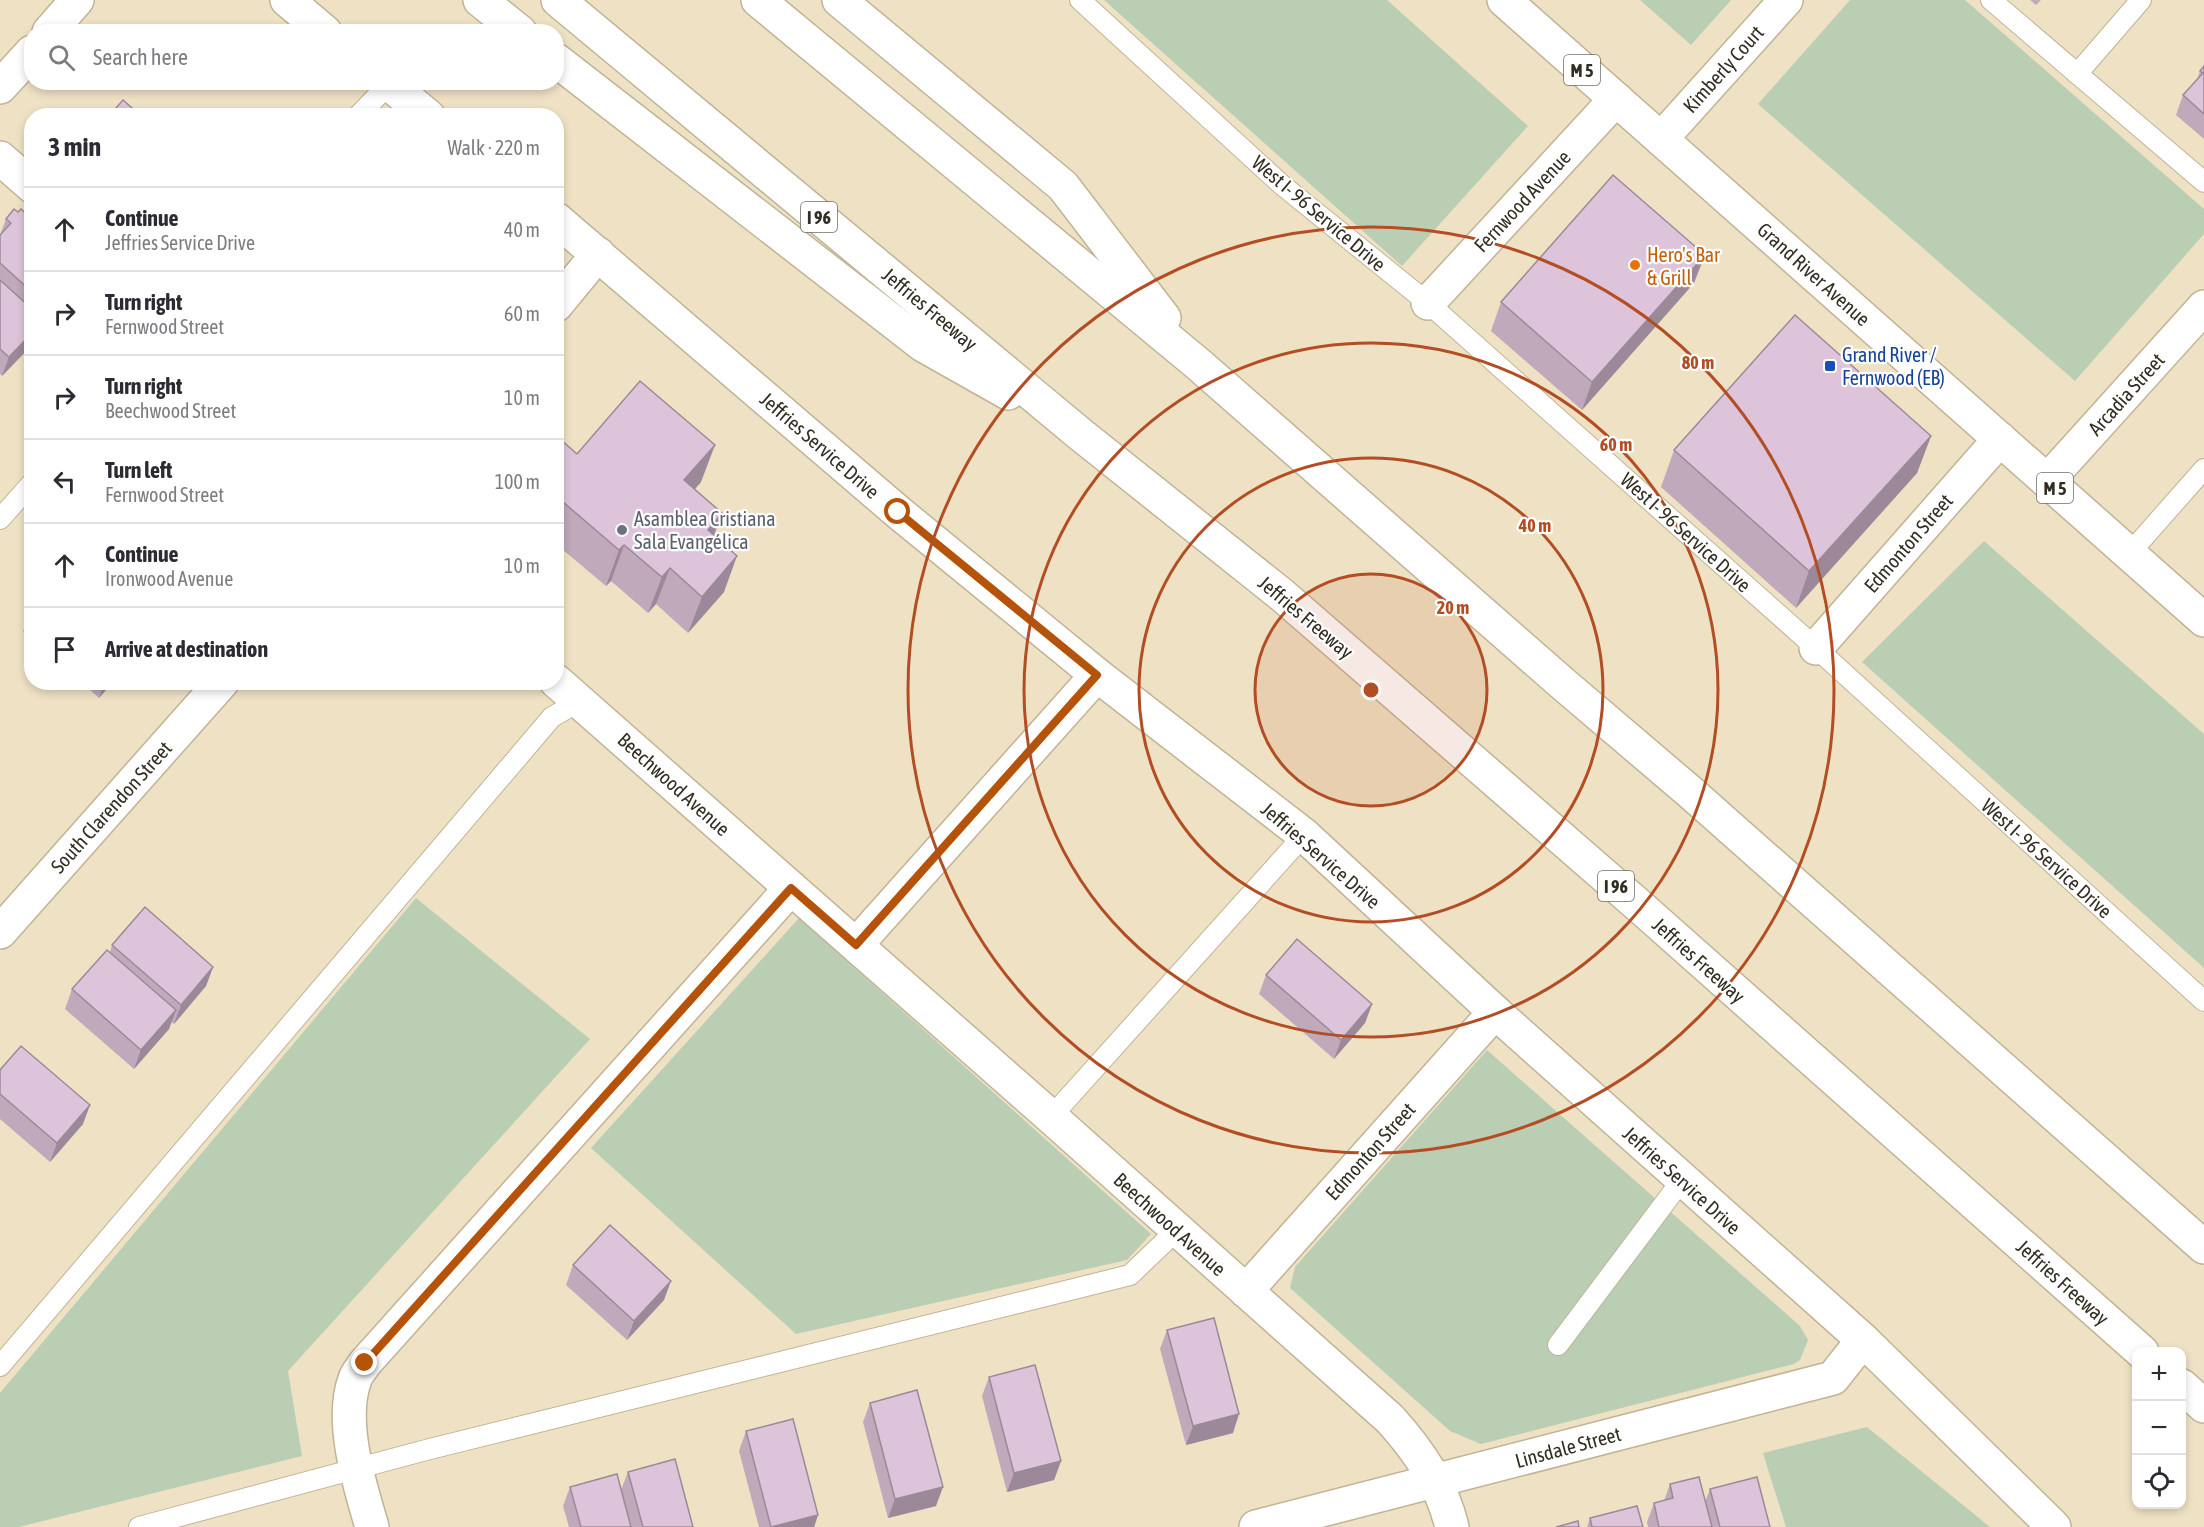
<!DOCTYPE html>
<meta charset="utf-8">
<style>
:root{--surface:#fff;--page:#f2f2f3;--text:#2b2b33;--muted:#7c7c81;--line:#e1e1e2}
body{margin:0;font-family:"Asap Condensed",sans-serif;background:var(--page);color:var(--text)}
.controls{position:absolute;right:18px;bottom:18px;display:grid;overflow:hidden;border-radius:12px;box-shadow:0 3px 9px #0003}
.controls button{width:54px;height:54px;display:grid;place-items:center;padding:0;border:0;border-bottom:2px solid var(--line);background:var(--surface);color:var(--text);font:30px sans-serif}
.stop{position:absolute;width:18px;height:18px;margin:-14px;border:4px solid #b45309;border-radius:50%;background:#fff}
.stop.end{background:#b45309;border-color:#fff;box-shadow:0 2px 6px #0008}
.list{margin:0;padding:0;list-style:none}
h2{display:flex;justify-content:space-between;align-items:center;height:78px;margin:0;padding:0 24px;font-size:26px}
h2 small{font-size:20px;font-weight:400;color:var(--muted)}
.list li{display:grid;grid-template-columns:39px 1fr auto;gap:18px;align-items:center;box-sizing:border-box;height:84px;padding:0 24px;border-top:2px solid var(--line)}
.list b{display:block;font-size:22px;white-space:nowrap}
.list p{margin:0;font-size:20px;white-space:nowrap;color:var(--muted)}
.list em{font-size:20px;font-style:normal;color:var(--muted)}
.icon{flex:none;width:33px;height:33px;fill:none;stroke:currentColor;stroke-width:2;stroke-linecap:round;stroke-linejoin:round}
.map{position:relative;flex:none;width:2204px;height:1527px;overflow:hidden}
.search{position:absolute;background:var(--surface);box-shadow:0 3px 9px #0003;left:24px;top:24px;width:540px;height:66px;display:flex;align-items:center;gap:15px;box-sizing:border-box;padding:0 21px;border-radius:24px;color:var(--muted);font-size:22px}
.panel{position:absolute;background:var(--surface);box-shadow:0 3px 9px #0003;left:24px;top:108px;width:540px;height:582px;border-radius:24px}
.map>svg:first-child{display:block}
.green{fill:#baceb4}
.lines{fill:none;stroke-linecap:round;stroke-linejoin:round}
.lane-casing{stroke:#c0b396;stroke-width:22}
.street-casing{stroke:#c0b396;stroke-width:36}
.secondary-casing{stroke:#c0b396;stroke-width:36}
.primary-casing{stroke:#c0b396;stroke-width:36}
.highway-casing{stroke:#c0b396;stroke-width:36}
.lane{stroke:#fff;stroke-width:20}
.street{stroke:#fff;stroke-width:33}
.secondary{stroke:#fff;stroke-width:33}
.primary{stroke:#fff;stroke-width:33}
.highway{stroke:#fff;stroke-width:33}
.wall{fill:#bfa9bb}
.shaded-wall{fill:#9b8999}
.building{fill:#dec4da;stroke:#9b8999;stroke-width:1.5}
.route{stroke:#b45309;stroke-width:8}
.ring{fill:none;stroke:#b34d23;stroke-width:3}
.food-dot{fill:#e8710a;stroke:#fff;stroke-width:2}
.transit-dot{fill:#1a4fb4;stroke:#fff;stroke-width:2}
.worship-dot{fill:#6b7280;stroke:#fff;stroke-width:2}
.labels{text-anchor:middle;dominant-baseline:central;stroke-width:4.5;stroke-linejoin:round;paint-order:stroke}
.shield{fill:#fff;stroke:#706d65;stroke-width:1.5}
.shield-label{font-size:18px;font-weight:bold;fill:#332e23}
.street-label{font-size:20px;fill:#332e23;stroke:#fff}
.food-label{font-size:20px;fill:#c56008;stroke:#fff;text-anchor:start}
.transit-label{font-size:20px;fill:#164399;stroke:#fff;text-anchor:start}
.worship-label{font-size:20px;fill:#5b616d;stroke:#fff;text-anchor:start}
.centre{fill:#b34d23;stroke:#fff;stroke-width:3}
.ring-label{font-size:18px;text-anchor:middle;font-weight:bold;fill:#b34d23;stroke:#fff;stroke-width:4.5;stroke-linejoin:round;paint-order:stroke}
</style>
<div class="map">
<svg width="2204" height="1527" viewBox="0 0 2204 1527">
<rect width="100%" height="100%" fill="#efe2c4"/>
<!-- green -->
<g class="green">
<path d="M1104,0h283l141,126 -126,140z"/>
<path d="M1640,0h91l-40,45z"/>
<path d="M1850,0h115l239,209v25l-129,147 -317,-277z"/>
<path d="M1984,541l220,193v234l-342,-306z"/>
<path d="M416,898l174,141 -302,332 14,85 -283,71h-19v-134z"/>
<path d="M799,918l352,316 -24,26 -331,74 -205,-186z"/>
<path d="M1487,1050l313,276 8,14 -8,20 -6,4 -313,80 -31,-13 -160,-143 5,-21z"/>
<path d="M1867,1427l123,100h-204l-23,-74z"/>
</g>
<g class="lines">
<defs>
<g id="lane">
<path d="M1080,0l202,185 146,118 388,345 388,353"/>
<path d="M1991,0l213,182"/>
<path d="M2077,74l64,-74"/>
<path d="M358,116l31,-32"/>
<path d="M0,519l32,-36"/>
<path d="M2129,554l75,-85"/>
<path d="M1051,1117l253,-282"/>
<path d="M1558,1345l124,-165"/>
<path d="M0,1366l552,-649 28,-16"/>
<path d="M139,1527l287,-77 704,-175 47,-45"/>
</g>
<g id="street">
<path d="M49,32l28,-32"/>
<path d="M0,87l32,-35"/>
<path d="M1661,139l125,-139"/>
<path d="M0,158l32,28"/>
<path d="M1428,303l188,-204"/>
<path d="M556,305l42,-51"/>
<path d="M2047,481l157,-174"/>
<path d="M1816,648l184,-209"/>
<path d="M556,681l495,436 339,302c29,32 52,66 62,108"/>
<path d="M0,932l222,-250"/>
<path d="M856,945l241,-270"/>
<path d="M1246,1291l249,-279"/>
<path d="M372,1527c-12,-41 -33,-106 -17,-148 2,-6 7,-11 10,-16l426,-475"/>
<path d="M1256,1527l577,-149 30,-38"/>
</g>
<g id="secondary">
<path d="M287,0l38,32"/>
<path d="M387,82l41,34"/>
<path d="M556,219l342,293 199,163 207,160 191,177 368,328 191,187"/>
</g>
<path id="primary" d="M1504,0l700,620"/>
<g id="highway">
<path d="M480,0l40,32"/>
<path d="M558,0l522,434 202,161 355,309 505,448"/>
<path d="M758,0l439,363 365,320 128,109 514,455"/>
<path d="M839,0l224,186 101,132"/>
<path d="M556,60l367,285 85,48"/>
<path d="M2182,1386l22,20"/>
</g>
</defs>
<!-- lane casing -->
<use href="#lane" class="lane-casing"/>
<!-- street casing -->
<use href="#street" class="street-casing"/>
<!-- secondary casing -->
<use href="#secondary" class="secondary-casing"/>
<!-- primary casing -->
<use href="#primary" class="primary-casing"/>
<!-- highway casing -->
<use href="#highway" class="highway-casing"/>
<!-- lane -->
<use href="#lane" class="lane"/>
<!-- street -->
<use href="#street" class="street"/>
<!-- secondary -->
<use href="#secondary" class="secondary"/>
<!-- primary -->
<use href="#primary" class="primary"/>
<!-- highway -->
<use href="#highway" class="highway"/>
</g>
<!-- wall -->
<g class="wall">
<path d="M2030,0h11l-5,5z"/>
<path d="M2204,66v73l-28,-24 7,-20 14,-15 3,-9z"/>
<path d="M18,212l14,7v126l-30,31 -2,-2v-139l6,-16z"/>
<path d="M1694,283l-112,127 -91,-79 10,-29z"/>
<path d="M1931,436l-14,37 -121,135 -135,-121 13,-37z"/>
<path d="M556,443l21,11 124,28 -6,7 27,24 -8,23 10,56 -36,41 -32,-29 -8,9 -37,-32 -5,5 -50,-42z"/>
<path d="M32,610v29l-9,-7 7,-19z"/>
<path d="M81,682h32l-14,16z"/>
<path d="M112,945l101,22 -7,19 -32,38 -3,-2 -2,7 -35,40 -69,-60 7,-20 38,-37z"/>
<path d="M1266,975l106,29 -7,19 -31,36 -75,-65z"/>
<path d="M0,1070l83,54 -33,38 -50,-43z"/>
<path d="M573,1265l91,35 -37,40 -61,-55z"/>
<path d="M1167,1330l66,103 -47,12 -26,-96z"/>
<path d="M989,1377l72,84 -7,19 -47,12 -25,-96z"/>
<path d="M870,1403l66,103 -48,12 -25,-96z"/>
<path d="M746,1431l72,84 -4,12h-55l-20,-76z"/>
<path d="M628,1472l65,55h-124l-6,-21 7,-19 51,3z"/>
<path d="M1670,1484l35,18 5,-13 60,38h-122l-1,-5 7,-19 10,-2z"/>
<path d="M1590,1518l53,9h-56z"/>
</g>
<!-- shaded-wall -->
<g class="shaded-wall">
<path d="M1705,255l-11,28 -112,127 10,-28z"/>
<path d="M32,333v12l-30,31 7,-19z"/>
<path d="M1931,436l-14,37 -121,135 13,-37z"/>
<path d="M715,445l-14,37 -30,34 13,-36z"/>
<path d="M722,513l-13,36 -1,-19z"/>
<path d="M624,545l-13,36 -5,5 13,-36z"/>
<path d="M737,556l-13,36 -36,41 14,-36z"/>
<path d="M670,568l-14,36 -8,9 14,-36z"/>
<path d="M105,682h8l-14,16z"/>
<path d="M213,967l-7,19 -32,38 7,-19z"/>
<path d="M1372,1004l-7,19 -31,36 7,-19z"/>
<path d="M176,1010l-7,19 -35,40 7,-19z"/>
<path d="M90,1105l-7,19 -33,38 7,-19z"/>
<path d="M671,1281l-7,19 -37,40 7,-19z"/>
<path d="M1239,1414l-6,19 -47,12 7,-19z"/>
<path d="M1061,1461l-7,19 -47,12 7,-19z"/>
<path d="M943,1487l-7,19 -48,12 7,-19z"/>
<path d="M818,1515l-4,12h-43z"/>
</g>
<!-- building -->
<g class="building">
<path d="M2204,66v48l-21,-19 20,-22 -3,-2z"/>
<path d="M123,100l18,16h-32z"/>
<path d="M1613,175l92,80 -113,127 -91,-80z"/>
<path d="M14,209l4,3 3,-3 11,10v73l-32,-29v-28l11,-12 -5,-4z"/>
<path d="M0,280l32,29v24l-23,24 -9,-8z"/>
<path d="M1795,315l136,121 -122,135 -135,-121z"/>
<path d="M640,381l75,64 -31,35 38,33 -14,17 29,26 -35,41 -32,-29 -8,9 -38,-32 -5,5 -63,-54v-53l4,-4 17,15z"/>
<path d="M145,907l68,60 -32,38 -69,-60z"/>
<path d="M1297,939l75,65 -31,36 -75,-65z"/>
<path d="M107,950l69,60 -35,40 -69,-61z"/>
<path d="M21,1046l69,59 -33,38 -57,-49v-24z"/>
<path d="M610,1225l61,56 -37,40 -61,-56z"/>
<path d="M1214,1318l25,96 -46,12 -26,-96z"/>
<path d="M1035,1365l26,96 -47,12 -25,-96z"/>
<path d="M917,1390l26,97 -48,12 -25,-96z"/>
<path d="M793,1419l25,96 -47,12 -25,-96z"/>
<path d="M675,1459l18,68h-50l-15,-55z"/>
<path d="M617,1474l14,53h-50l-11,-40z"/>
<path d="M1699,1477l13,50h-53l-5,-24 19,-5 -3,-14z"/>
<path d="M1757,1477l13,50h-50l-10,-38z"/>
<path d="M1637,1506l6,21h-51l-2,-9z"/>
<path d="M1578,1521l1,6h-23z"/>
</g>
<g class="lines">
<!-- route -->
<path class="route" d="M365,1363l426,-475 65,57 241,-270 -199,-163"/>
</g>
<!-- distance rings -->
<circle cx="1371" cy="690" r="116" fill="#b34d23" fill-opacity=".12"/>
<g class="ring">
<circle cx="1371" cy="690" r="116"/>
<circle cx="1371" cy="690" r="232"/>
<circle cx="1371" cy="690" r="347"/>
<circle cx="1371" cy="690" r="463"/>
</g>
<!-- markers -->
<circle class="food-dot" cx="1635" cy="265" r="6"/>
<rect class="transit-dot" x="1824" y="360" width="12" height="12" rx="3"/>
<circle class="worship-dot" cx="622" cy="530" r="6"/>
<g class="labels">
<!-- shield labels -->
<g class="shield">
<rect x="1564" y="55" width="36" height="30" rx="4.5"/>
<rect x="801" y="202" width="36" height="30" rx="4.5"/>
<rect x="2037" y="473" width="36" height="30" rx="4.5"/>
<rect x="1598" y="871" width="36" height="30" rx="4.5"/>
</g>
<g class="shield-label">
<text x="1582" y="70">M 5</text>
<text x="819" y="217">I 96</text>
<text x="2055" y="488">M 5</text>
<text x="1616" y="886">I 96</text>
</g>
<!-- street labels -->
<g class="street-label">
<text transform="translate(1723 69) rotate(-48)">Kimberly Court</text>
<text transform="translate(1522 201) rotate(-47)">Fernwood Avenue</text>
<text transform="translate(1319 213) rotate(40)">West I- 96 Service Drive</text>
<text transform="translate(1814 274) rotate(42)">Grand River Avenue</text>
<text transform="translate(930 309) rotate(40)">Jeffries Freeway</text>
<text transform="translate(2126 394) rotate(-48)">Arcadia Street</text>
<text transform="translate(820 445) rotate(41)">Jeffries Service Drive</text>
<text transform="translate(1686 532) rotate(42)">West I- 96 Service Drive</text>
<text transform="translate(1908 543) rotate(-49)">Edmonton Street</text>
<text transform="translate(1306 617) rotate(40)">Jeffries Freeway</text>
<text transform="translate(674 784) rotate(42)">Beechwood Avenue</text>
<text transform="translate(111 807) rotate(-48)">South Clarendon Street</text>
<text transform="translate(1321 855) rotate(41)">Jeffries Service Drive</text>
<text transform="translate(2047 858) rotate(42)">West I- 96 Service Drive</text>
<text transform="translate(1699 960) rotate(42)">Jeffries Freeway</text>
<text transform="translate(1370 1151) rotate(-48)">Edmonton Street</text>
<text transform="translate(1682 1180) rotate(42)">Jeffries Service Drive</text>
<text transform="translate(1170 1224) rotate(42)">Beechwood Avenue</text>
<text transform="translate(2063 1282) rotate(42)">Jeffries Freeway</text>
<text transform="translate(1568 1447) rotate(-15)">Linsdale Street</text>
</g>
<!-- food labels -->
<g class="food-label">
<text x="1647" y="254">Hero's Bar<tspan x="1647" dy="23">&amp; Grill</tspan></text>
</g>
<!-- transit labels -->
<g class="transit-label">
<text x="1842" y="354">Grand River /<tspan x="1842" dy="23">Fernwood (EB)</tspan></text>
</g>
<!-- worship labels -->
<g class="worship-label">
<text x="634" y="518">Asamblea Cristiana<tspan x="634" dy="23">Sala Evangélica</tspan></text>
</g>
</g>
<circle cx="1371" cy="690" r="9" class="centre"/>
<g class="ring-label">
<text x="1698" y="369">80 m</text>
<text x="1616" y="451">60 m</text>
<text x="1535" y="532">40 m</text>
<text x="1453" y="614">20 m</text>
</g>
</svg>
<div class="controls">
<button>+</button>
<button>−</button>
<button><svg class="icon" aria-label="locate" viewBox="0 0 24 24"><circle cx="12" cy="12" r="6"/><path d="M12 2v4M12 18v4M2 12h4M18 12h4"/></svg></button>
</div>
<div class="stop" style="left:898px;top:512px"></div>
<div class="stop end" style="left:365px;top:1363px"></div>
<div class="search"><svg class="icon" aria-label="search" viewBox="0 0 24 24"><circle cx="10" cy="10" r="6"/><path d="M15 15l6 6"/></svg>Search here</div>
<section class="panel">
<h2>3 min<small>Walk · 220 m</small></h2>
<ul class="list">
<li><svg class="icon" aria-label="ahead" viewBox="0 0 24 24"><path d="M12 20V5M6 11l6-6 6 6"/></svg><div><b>Continue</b><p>Jeffries Service Drive</p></div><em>40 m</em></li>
<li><svg class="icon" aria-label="right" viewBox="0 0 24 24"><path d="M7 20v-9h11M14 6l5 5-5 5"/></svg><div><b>Turn right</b><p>Fernwood Street</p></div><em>60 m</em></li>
<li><svg class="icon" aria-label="right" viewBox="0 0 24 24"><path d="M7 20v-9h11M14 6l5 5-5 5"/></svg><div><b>Turn right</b><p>Beechwood Street</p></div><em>10 m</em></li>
<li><svg class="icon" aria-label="left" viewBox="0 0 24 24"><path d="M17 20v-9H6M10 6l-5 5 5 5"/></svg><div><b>Turn left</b><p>Fernwood Street</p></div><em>100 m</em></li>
<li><svg class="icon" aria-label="ahead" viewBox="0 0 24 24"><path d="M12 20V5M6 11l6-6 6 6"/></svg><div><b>Continue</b><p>Ironwood Avenue</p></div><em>10 m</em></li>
<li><svg class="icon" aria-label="arrive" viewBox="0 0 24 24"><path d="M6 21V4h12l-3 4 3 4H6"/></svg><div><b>Arrive at destination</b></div></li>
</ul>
</section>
</div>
